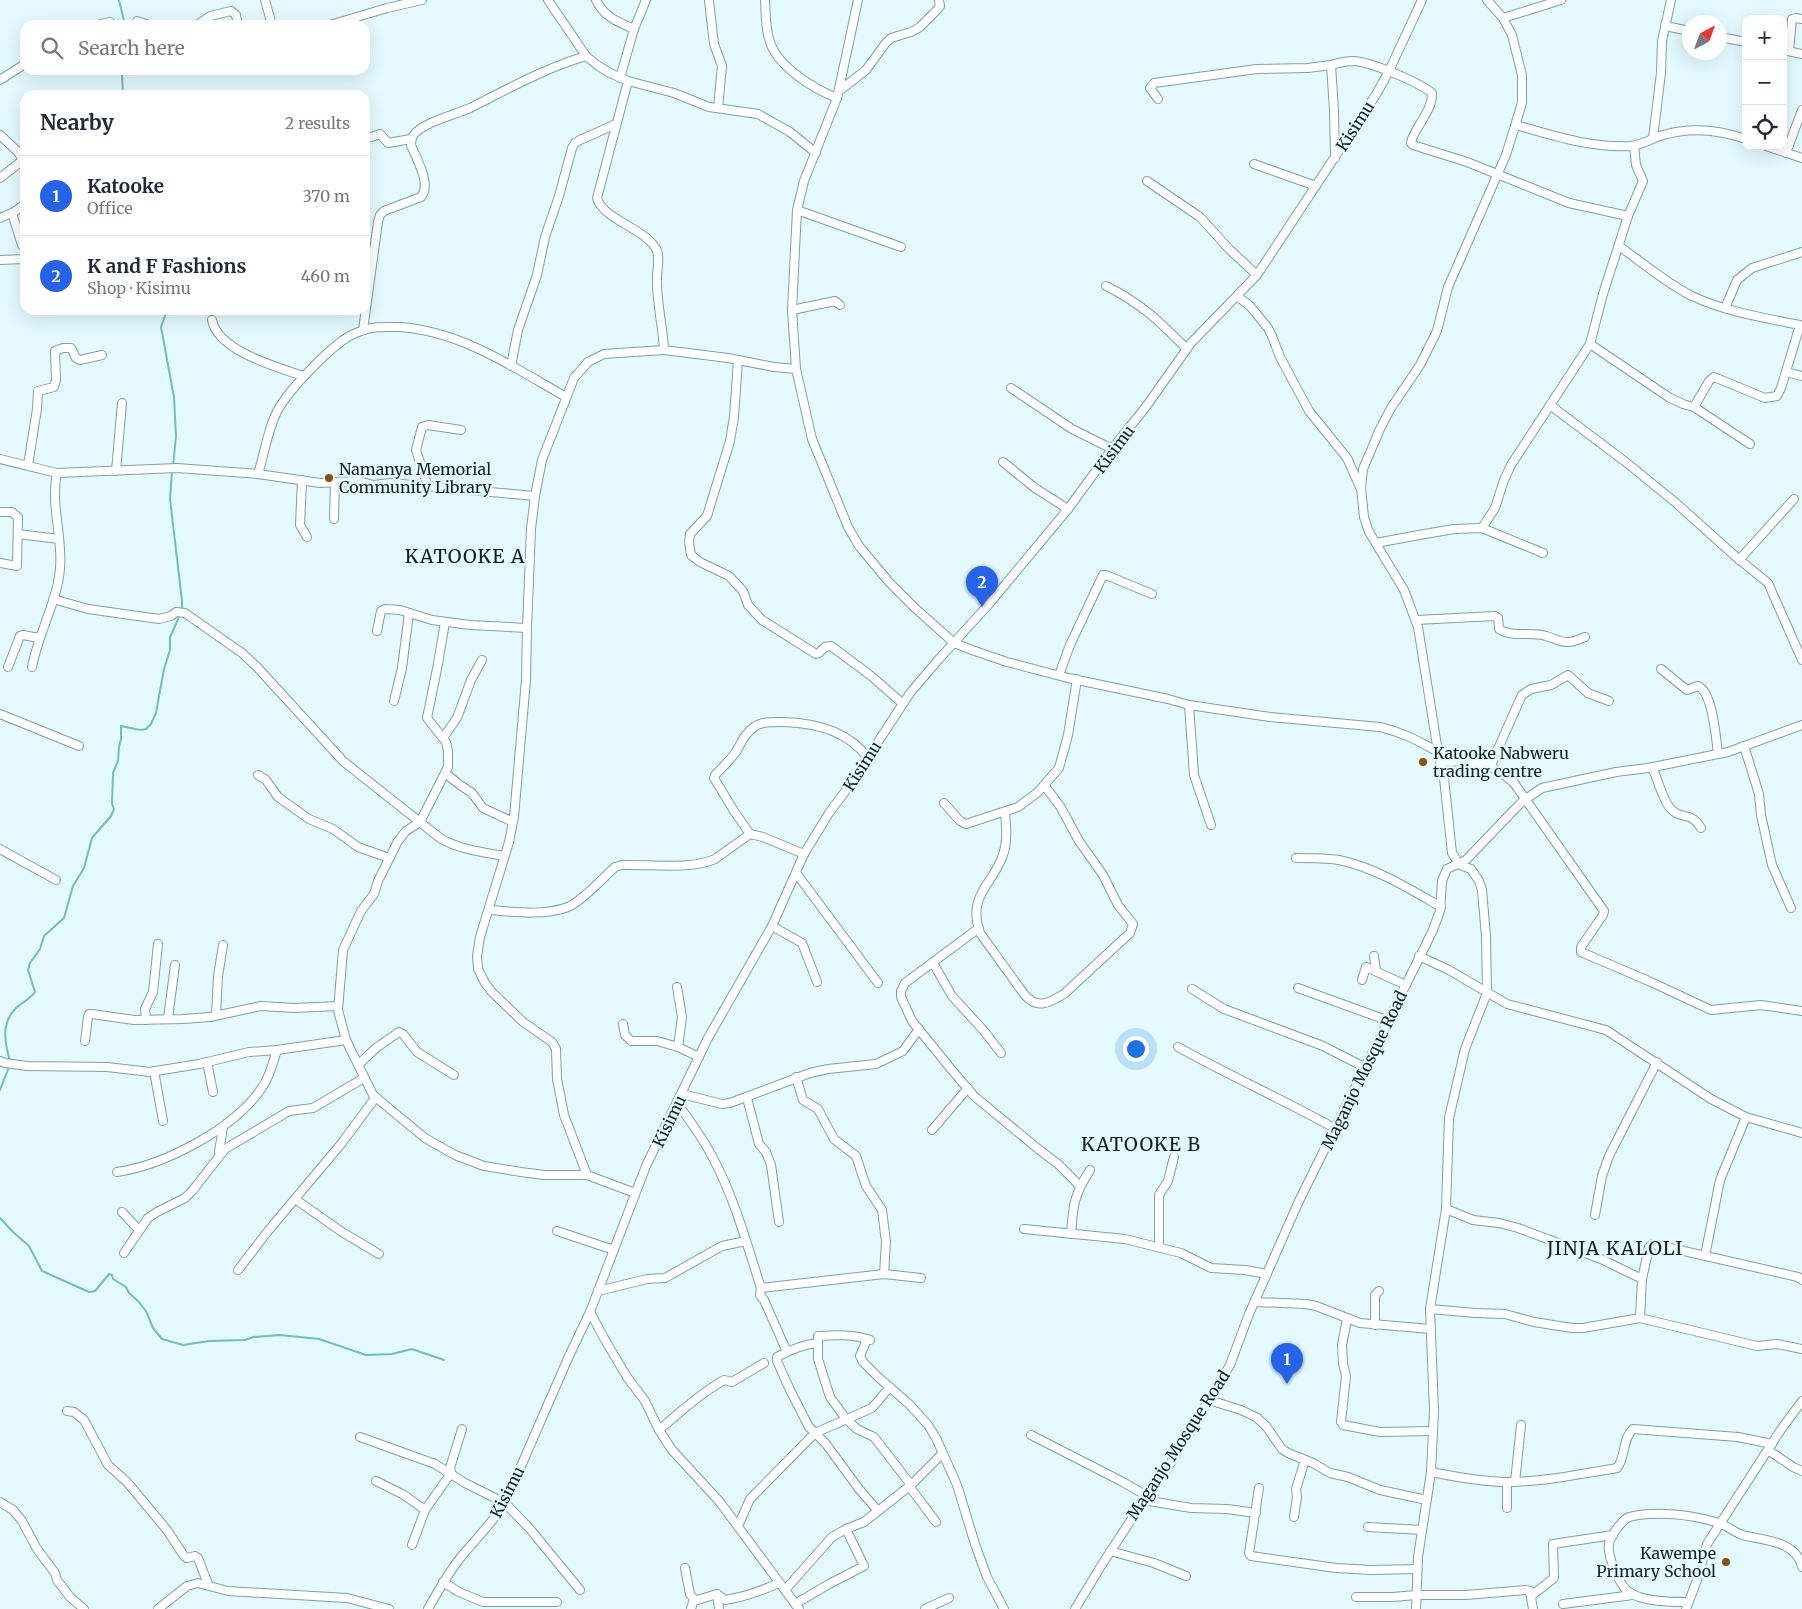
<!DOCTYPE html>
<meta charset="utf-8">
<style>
:root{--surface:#fff;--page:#f2f2f3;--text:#1f2937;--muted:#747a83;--line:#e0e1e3;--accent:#2563eb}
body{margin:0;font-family:Merriweather,serif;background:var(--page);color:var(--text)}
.controls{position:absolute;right:15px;top:15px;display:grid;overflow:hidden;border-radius:10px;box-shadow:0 5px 20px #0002}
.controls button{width:45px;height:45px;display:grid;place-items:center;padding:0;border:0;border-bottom:1px solid var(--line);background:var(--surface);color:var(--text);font:25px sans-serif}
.compass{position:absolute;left:1682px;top:15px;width:45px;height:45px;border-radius:50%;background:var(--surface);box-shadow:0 5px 20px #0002;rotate:41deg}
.you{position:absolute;left:1135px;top:1048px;width:18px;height:18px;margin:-12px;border:4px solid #fff;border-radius:50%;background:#1a73e8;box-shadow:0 0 0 8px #1a73e833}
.badge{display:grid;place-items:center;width:32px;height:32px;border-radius:50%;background:var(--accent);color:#fff;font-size:16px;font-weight:700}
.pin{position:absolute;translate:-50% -41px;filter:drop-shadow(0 1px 2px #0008)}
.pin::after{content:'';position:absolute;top:26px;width:18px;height:15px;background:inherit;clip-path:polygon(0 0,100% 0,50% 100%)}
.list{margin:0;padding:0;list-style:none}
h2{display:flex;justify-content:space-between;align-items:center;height:65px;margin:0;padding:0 20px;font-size:21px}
h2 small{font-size:16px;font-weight:400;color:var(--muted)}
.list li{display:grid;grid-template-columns:32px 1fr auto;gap:15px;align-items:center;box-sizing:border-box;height:80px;padding:0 20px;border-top:1px solid var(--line)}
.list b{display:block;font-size:19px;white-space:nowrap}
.list p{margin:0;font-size:16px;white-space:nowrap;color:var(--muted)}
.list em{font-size:16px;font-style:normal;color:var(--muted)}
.icon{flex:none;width:28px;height:28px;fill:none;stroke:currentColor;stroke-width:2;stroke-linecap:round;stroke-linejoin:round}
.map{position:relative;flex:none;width:1802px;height:1609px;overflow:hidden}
.search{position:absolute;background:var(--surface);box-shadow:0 5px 20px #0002;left:20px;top:20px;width:350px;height:55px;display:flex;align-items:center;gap:12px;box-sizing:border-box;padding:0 18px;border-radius:15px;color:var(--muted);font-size:19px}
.panel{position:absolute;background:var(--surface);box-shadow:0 5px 20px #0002;left:20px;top:90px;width:350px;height:225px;border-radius:15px}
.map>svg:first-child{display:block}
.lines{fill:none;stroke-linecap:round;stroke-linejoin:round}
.stream{stroke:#73bbc9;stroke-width:2}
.minor-casing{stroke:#7ca1a9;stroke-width:10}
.minor{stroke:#fff;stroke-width:8}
.poi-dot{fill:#8c510e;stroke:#e3faff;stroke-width:2}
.labels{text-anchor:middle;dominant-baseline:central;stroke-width:5;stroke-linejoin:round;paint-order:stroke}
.street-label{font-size:16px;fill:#122124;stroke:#e3faff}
.poi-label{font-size:16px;fill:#122124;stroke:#e3faff;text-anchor:start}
.quarter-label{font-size:19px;letter-spacing:1px;fill:#122124;stroke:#e3faff}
</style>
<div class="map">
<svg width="1802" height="1609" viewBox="0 0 1802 1609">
<rect width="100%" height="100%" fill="#e3faff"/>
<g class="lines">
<!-- stream -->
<g class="stream">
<path d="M119,0l6,25"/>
<path d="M123,95l-1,-20 1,-5"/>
<path d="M167,310l-6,17 13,70 2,39 -3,31"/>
<path d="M172,471l-2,28 12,102v10"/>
<path d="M10,1062c-5,-19 -10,-39 7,-55 6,-5 13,-8 18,-15l-7,-22 2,-7 10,-14 4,-13 20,-18 9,-32 11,-18 8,-30 19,-22 3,-7 -2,-5 1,-31 5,-12 1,-14 2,-8v-13l19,4 6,-1 5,-5 5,-11 8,-44 6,-19v-13l10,-22"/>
<path d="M0,1090l9,-23"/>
<path d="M0,1218l13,14 16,14 13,25 47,21 6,-1 14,-17 3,1 1,4 13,8 3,6 9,8 8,10 7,17 9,11 21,6 26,-4 36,-1 8,-3 27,-2 39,4 47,16 26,-1 20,-5 32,11"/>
</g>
<defs>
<g id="minor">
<path d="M265,0l7,25"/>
<path d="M548,0l38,56 11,9 13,8 18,8 46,12 35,14 49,7 32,18 26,21"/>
<path d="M596,0c8,17 22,22 38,29"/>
<path d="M765,0c1,14 0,29 5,42 8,25 44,47 67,56"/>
<path d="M858,0l-21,98 -33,83 -7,29 -5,100 4,59 16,70 36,88 11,19 30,36 26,26 39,35 18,7 35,12 61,16 100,21 21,6 81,12 110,10c22,5 39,14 58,25l6,26 8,75 8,12 11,4 8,12 3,9 4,46 1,57 -22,56 -16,69 -3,91 -16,100 4,102 -3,61 -13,85 -2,52"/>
<path d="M709,1l5,43 8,22 -4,42"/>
<path d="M1503,18l58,-18"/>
<path d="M137,21l12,4"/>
<path d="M97,25l13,-3"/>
<path d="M197,25l13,-9 21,-5 5,4 2,10"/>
<path d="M330,25l57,-17 35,-8"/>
<path d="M1665,26l25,5"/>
<path d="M1720,37l26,5"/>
<path d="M1783,50l19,4"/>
<path d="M1789,51l3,-32 4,-1 6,1"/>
<path d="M1331,65c7,-2 14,-4 22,-4 19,1 65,21 79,32 1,16 -15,32 -20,46l-1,4 2,2 54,17 102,41 59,13"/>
<path d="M620,78l14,-49 12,-29"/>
<path d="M0,80l25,-16"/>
<path d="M628,81l-31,117c6,21 44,29 58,49 6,8 2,21 2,30 -1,24 6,49 7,73"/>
<path d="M839,91l27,-21 19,-26 6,-6 20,-6 9,-5 18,-18 2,-3 -1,-6"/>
<path d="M1158,99l-8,-11 4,-5 103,-14 51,-1 23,-3 3,45 1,48"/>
<path d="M1516,125c38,11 75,23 115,21 11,-1 22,-8 32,-11 27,-8 57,-5 83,4"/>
<path d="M0,135l18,17 5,8 -23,18"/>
<path d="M1653,138l8,-65 1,-32 9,-41"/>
<path d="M365,139l15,-5 8,9 23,-4"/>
<path d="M1766,146l36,12"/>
<path d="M1786,153l16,-43"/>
<path d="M1254,164l62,22"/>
<path d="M1147,181l53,36 29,32 28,26"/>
<path d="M797,210l104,37"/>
<path d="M12,213l10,32"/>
<path d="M0,218l14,-6 11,-8"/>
<path d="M1619,246c24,17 47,37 73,50 34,16 73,22 108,29l-19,63 -4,8 -12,2 -51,-21 -5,4 -15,26"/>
<path d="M0,260l25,-1"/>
<path d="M1106,286c35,17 54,36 81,63"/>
<path d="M1237,296l13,10 18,22 4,8 8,21 29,54 38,47 13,29"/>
<path d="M1725,308l12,-28 15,-12 50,-16"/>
<path d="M792,310l43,-9 5,4"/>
<path d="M212,320c6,31 65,47 91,56"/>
<path d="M363,330l15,-108 2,-7 4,-4 37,-14c11,-13 -5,-39 -10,-52 0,-8 3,-12 9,-16 14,-10 34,-14 50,-21 38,-19 75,-40 116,-52"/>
<path d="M1590,344l80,54 13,6 11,3 56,37"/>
<path d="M738,360l-4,57 -4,24 -23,75 -17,18 -1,8 2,13 9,7 29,14 14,15 5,14 14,15 54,34 3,-1 6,-6 6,-1 39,29 32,28"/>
<path d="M511,366l7,-36 19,-55 8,-38 14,-41 13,-48 3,-5 5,-3 36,-16"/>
<path d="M1786,372l16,4"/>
<path d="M1011,388l61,41 40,20"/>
<path d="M1550,405l77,58 49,40 59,53 33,27 34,77"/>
<path d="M0,459l57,14 120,-5 81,6 62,9 39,-2 14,4 18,-2 144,13"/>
<path d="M1003,462l32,26 33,21"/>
<path d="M28,465l9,-56 1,-18 16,-4 2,-7 -1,-29 8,-3h8l5,10 4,2 22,-5"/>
<path d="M116,471l6,-68"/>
<path d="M258,474c6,-19 11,-50 21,-66 11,-18 27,-34 42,-49 12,-11 24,-23 40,-28 12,-5 25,-4 38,-4 62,4 114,40 167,70"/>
<path d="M302,480l-2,45 7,12"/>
<path d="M428,487l-12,-37 6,-23 6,-2 33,5"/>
<path d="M0,512h12l6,5 -1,49 -17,-3"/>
<path d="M334,519l1,-37"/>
<path d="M1482,528l13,-20 9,-28 7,-15 79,-121 13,-50 25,-78 15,-35 -7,-16 -2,-19"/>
<path d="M18,534l41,5"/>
<path d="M1376,543l43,-8 35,-6 28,-1 61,25"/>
<path d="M1739,560l55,-61"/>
<path d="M53,599l35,10 71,10 12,-3 5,-4 9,1 57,40 15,14 86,94 97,77c20,12 42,14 64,18"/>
<path d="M1416,620l79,-4 3,2 1,11c13,9 32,2 47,7 8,2 15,7 23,6 5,0 11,-3 16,-5"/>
<path d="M445,622l-7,42 -11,54 19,24 2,9v16l-28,55 -14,9 -8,10 -20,40 -4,13 -13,17 -18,39 -5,60 8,30 27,55 52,43 30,17 29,11 37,6 23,3h43l48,18"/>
<path d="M377,631l4,-20 4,-2 15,1 32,10 38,5 57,3"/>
<path d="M8,667l12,-31 3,-1 16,3"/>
<path d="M32,667c6,-33 26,-67 28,-99 3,-31 -10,-64 -3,-95"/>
<path d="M1661,669l26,21 11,-4c15,6 18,53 20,68"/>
<path d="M1059,675l11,-30 33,-70h3l46,19"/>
<path d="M394,701l8,-33 7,-55"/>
<path d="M1189,705l5,70 17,50"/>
<path d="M0,714l79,32"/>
<path d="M443,738l14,-20 14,-38 11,-20"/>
<path d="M1744,746l15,48 2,21 11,50 19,43"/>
<path d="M1438,752l-20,-125 -14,-37 -35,-58 -5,-15 -3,-29 2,-19 17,-40 11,-21 29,-43 17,-34 11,-44 58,-132 16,-52v-28l-10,-40 -9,-17 -16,-18"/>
<path d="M1440,762c33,-1 48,-3 74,21l90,128 -1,4 -22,32v5l70,30 60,28 50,-5 41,6"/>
<path d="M1491,766l6,-15 25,-56 9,-6 20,-4 17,-10 20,18 21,8"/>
<path d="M1652,767c5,10 12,37 20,43 10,10 19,1 29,18"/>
<path d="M445,773l15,12 12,8 11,15 30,14"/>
<path d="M258,775l8,5 12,17 31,22 24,10 25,18 31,11"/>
<path d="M944,803l16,18 6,3 52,-17 20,-15 21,-24 9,-33 9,-56"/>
<path d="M1005,812c1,14 3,29 -2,43 -11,31 -36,40 -23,78l44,61c13,16 25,9 40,0l66,-61 3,-9 -15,-19 -15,-30 -24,-34 -19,-35 -16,-21"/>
<path d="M750,834l-16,-23 -20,-33 1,-3c7,-7 15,-15 21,-23 5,-9 9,-19 18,-25 8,-6 20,-5 30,-5 30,1 64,9 83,35"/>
<path d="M0,849l56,31"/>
<path d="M1296,858c14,0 29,0 43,2 37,8 69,28 102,47"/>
<path d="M796,873l82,110"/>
<path d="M490,910c23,2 55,6 78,-3 13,-5 36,-30 47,-40l7,-2c26,-1 69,5 93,-6l35,-25 13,3 41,17"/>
<path d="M772,926l30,17 15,39"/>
<path d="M979,928l-74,55 -4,8v6l11,24 39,48 23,27 63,52 21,16 22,22"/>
<path d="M1374,956l2,15"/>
<path d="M1419,956l30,14 58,34 99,26 105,69 35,18 56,16"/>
<path d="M933,963l19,33 32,35 17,22"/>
<path d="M1362,980l4,-13 40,18"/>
<path d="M677,987l5,30 -4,30"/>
<path d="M1298,988l91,33"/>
<path d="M1192,989l32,20 99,37 43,22"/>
<path d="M216,1015l2,-39 5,-31"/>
<path d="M168,1018l7,-53"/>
<path d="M146,1020l-1,-11 8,-17 5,-48"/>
<path d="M623,1024l2,11 6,6h26l21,6 21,10"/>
<path d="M85,1041l3,-24 1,-3h3l42,6 49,-1 27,-2 51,-11 33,2 44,-2"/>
<path d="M1178,1047c52,29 106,53 158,82"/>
<path d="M0,1061l5,2 22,3 80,1 43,5 49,-8 50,-12 28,-2 69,-10"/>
<path d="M207,1062l6,30"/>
<path d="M358,1065l18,-17 23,-16 4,2 14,18 37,23"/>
<path d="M154,1071l9,50"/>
<path d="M796,1077l7,23 15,9 16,30 22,17 10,30 16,24 4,32 -2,32"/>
<path d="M682,1094l40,10 8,-1 80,-30 18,-4 48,-5 27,-13 16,-22"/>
<path d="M747,1098l12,46 7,8 5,13 8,57"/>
<path d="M677,1103c13,18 26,35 36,55 22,41 34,87 48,130l123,-14 37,4"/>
<path d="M932,1130l36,-42"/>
<path d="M219,1152l4,-25"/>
<path d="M117,1172c48,-7 119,-44 146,-86 7,-10 10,-24 14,-36"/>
<path d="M587,1175l-23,-60 -7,-36 -1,-30 -4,-7 -29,-20 -31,-30 -7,-9 -7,-14 -1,-13 3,-19 29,-95 5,-25 12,-137 1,-52 4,-99 4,-33 7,-36 32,-82 14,-16 16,-8 60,-4 64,8 46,9 22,2"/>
<path d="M295,1199l47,33 37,22"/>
<path d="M1446,1209l27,11 26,3 19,5 83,31 41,20 -2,39 117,28 20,-2 25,5"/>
<path d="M122,1212l17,18"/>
<path d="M1595,1215l7,-39 7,-20 48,-94"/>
<path d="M1024,1229l101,10 56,14 30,15 34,2 22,4"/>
<path d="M557,1231l57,19"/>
<path d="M1071,1234c2,-29 3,-39 19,-64"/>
<path d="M1159,1247v-52l9,-14 6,-24"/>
<path d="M124,1253l24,-35 9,-6 28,-14 8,-8 32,-41 64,-38 24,-3 51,-30"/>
<path d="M1705,1256l15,-76 26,-63"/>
<path d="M238,1270l30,-39 73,-87 35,-47"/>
<path d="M1642,1279l7,-32 4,-3 145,33 4,3"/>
<path d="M761,1288l-1,7 4,5 23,52"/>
<path d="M598,1291l49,-12 18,-1 57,-32 24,-5"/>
<path d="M1255,1302l51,2 10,2 44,17 71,6"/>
<path d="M1430,1309l45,4 30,1 29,8 38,6h11l57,-10"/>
<path d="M590,1312l15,28 22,37 18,24 14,29 13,20 47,51 80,108"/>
<path d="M1347,1319l-5,26 1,18 3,13 -5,46 2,3 37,7 53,-1"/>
<path d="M1375,1325v-30l4,-4"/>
<path d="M867,1339l-7,17 3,6 14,14 33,29 18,20 8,13 21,47 18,59 12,33 17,32"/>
<path d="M870,1340c-16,-6 -35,-5 -52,-4v7c-14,1 -28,7 -41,14v4l13,29 19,37 17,17 33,45 19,22"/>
<path d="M818,1343v16l12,38 16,22 11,10 17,8 37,48"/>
<path d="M1209,1400l32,10 15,7 10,9 16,23 6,4 25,10 17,10 18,4 32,13 47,10"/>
<path d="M67,1411l7,1 10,8 24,45 19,17 40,48 17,26 3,2 8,-2 3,2 10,26"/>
<path d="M659,1430c21,-18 41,-36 65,-50l8,2 32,-19"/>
<path d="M1031,1435l90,46 26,15"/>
<path d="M360,1437l75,27 30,19 40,20 25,26 50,61"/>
<path d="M1768,1450l25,17 9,4"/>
<path d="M1431,1472c25,5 52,10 77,10 35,0 70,-8 104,-13l5,-1c9,-11 5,-29 16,-39l105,8 34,7"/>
<path d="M376,1481l28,14 21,15"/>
<path d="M1507,1482v26"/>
<path d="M1515,1482l6,-57"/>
<path d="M909,1486l27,36"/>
<path d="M1259,1488l-10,65 2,3 85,12 36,2 45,-1"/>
<path d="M1144,1500l47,8 36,1 29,4"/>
<path d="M0,1502l13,8 9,11 15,28 18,24 2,7 13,17 14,12"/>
<path d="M1294,1517l3,-20 -1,-8 9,-29"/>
<path d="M738,1526l12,-27 65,-66 57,-25 18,-21"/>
<path d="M1368,1527l54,3"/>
<path d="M412,1545l13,-35 26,-37 -1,-5 12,-39"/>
<path d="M1110,1551l44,12 32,13"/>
<path d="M685,1568l5,26 4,5 -3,10"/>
<path d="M443,1582l16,10 24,10h74"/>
<path d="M785,1590l47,-53 14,-8 18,-7 47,-37 31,-31"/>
<path d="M717,1594l2,15"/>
<path d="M1531,1596l23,-18 -1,-34 60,-9"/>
<path d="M1356,1597h37l23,-2h50l60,-5 4,1 3,18"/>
<path d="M694,1601l23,-7 8,6c20,-3 36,-9 54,-17"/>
<path d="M1688,1602c-16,0 -46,0 -59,-10 -10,-7 -22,-36 -20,-48 1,-6 5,-12 9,-17 3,-3 6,-8 11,-10 25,-7 65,-2 90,6 9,3 17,11 27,13 20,4 51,6 56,31"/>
<path d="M795,1604l34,-20 35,-18 -18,-37"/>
<path d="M1563,1604l70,-9"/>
<path d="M158,1609l29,-23 11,-3 30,8 119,7 42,11"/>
<path d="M428,1609c10,-18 20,-36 33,-52 15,-18 31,-34 44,-54l64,-147 21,-44 56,-146 62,-128 64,-112 32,-72 25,-41 18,-24 63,-96 29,-34 50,-55 79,-95 44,-60 33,-41 46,-65 66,-68 120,-182 12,-22 33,-71"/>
<path d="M925,1609l24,-11"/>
<path d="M1075,1609l26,-43 43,-66 26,-36 60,-99 19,-51 50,-113 134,-271 7,-19 2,-30 5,-12 19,-9 46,-48 11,-11 19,-13 74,-16 32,-4 80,-16 74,-27"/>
<path d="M1686,1609l11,-29 10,-36 73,-113 22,-30"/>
</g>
</defs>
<!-- minor casing -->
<use href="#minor" class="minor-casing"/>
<!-- minor -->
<use href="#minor" class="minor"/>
</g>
<!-- markers -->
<g class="poi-dot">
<circle cx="329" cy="478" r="5"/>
<circle cx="1423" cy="762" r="5"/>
<circle cx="1726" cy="1562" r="5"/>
</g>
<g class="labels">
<!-- street labels -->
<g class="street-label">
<text transform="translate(1355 126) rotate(-57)">Kisimu</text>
<text transform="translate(1114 449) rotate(-53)">Kisimu</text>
<text transform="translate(862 766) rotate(-57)">Kisimu</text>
<text transform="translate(1364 1070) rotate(-64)">Maganjo Mosque Road</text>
<text transform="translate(669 1121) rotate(-64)">Kisimu</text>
<text transform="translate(1178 1445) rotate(-57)">Maganjo Mosque Road</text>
<text transform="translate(507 1492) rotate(-63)">Kisimu</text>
</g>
<!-- poi labels -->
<g class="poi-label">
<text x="339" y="469">Namanya Memorial<tspan x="339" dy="18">Community Library</tspan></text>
<text x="1433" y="753">Katooke Nabweru<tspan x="1433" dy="18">trading centre</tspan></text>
<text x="1716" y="1553" text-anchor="end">Kawempe<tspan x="1716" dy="18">Primary School</tspan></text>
</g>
<!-- quarter labels -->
<g class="quarter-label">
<text x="465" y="556">KATOOKE A</text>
<text x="1141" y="1144">KATOOKE B</text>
<text x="1615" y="1248">JINJA KALOLI</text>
</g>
</g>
</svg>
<div class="controls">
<button>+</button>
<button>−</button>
<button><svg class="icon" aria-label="locate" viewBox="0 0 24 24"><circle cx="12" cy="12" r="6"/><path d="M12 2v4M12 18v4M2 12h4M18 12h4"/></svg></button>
</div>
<svg class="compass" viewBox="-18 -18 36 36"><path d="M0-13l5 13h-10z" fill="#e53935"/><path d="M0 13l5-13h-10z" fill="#747a83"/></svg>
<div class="you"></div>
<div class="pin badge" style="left:1287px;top:1384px">1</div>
<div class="pin badge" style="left:982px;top:607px">2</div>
<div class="search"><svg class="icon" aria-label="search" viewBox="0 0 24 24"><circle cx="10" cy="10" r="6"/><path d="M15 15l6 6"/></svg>Search here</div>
<section class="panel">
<h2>Nearby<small>2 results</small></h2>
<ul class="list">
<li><span class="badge">1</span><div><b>Katooke</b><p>Office</p></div><em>370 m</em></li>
<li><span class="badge">2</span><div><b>K and F Fashions</b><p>Shop · Kisimu</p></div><em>460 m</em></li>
</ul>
</section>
</div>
